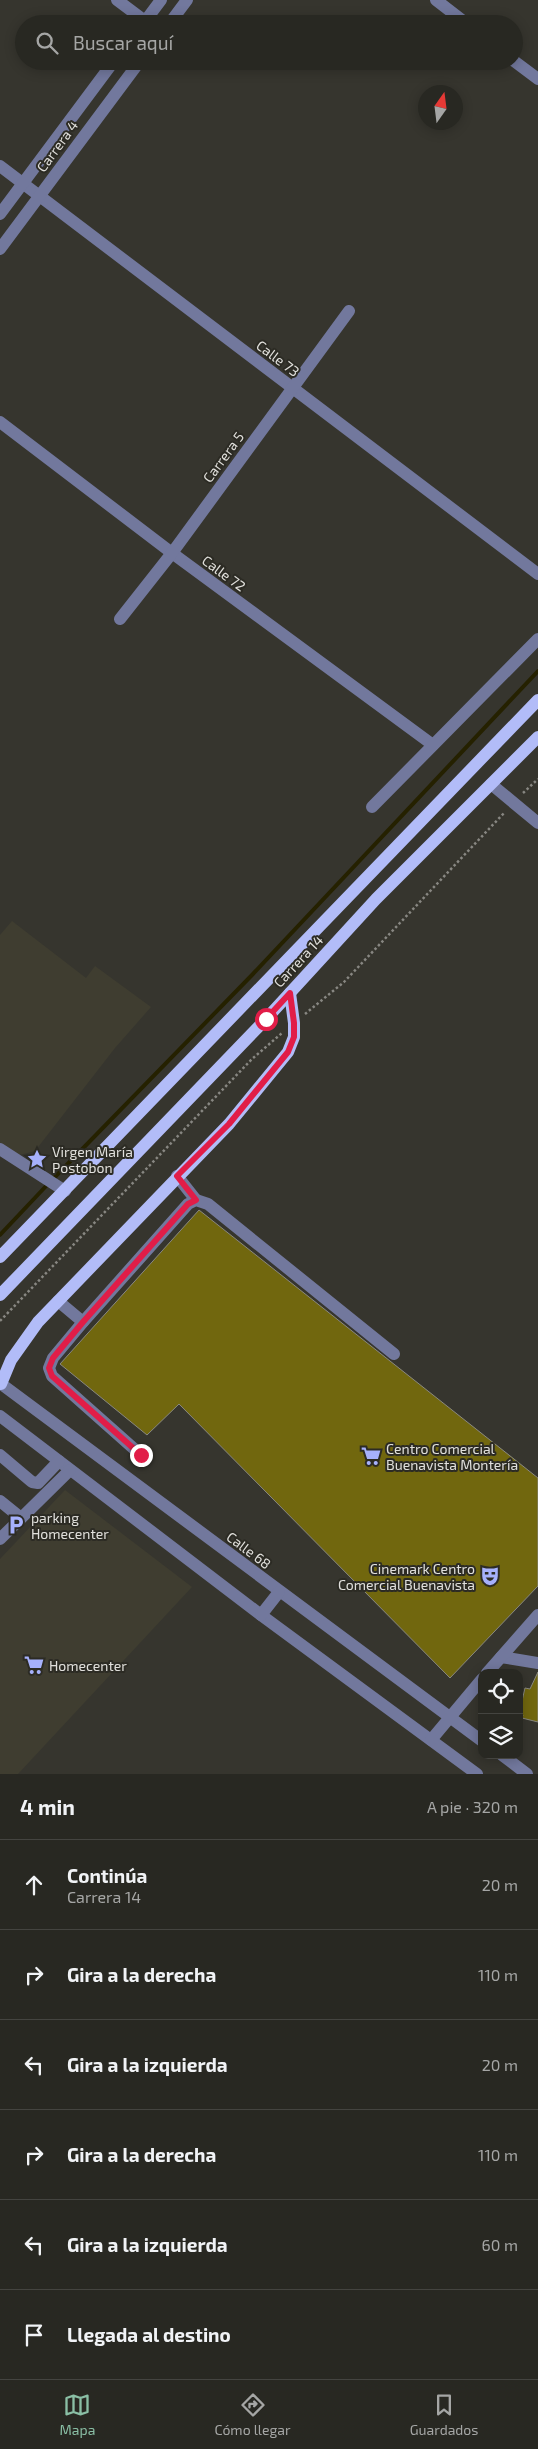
<!DOCTYPE html>
<html lang="es">
<meta charset="utf-8">
<style>
:root{--surface:#282822;--page:#30302a;--text:#f1f3f6;--muted:#a5a6a5;--line:#444440;--accent:#8abfa5}
body{margin:0;font-family:"Exo 2",sans-serif;background:var(--page);color:var(--text)}
.controls{position:absolute;right:15px;bottom:15px;display:grid;overflow:hidden;border-radius:10px;box-shadow:0 2px 12px #0003}
.controls button{width:45px;height:45px;display:grid;place-items:center;padding:0;border:0;border-bottom:1px solid var(--line);background:var(--surface);color:var(--text);font:25px sans-serif}
.compass{position:absolute;left:418px;top:85px;width:45px;height:45px;border-radius:50%;background:var(--surface);box-shadow:0 2px 12px #0003;rotate:14deg}
.stop{position:absolute;width:15px;height:15px;margin:-11px;border:4px solid #e11d48;border-radius:50%;background:#fff}
.stop.end{background:#e11d48;border-color:#fff;box-shadow:0 1px 5px #0008}
.list{margin:0;padding:0;list-style:none}
h2{display:flex;justify-content:space-between;align-items:center;height:65px;margin:0;padding:0 20px;font-size:21px}
h2 small{font-size:16px;font-weight:400;color:var(--muted)}
.list li{display:grid;grid-template-columns:32px 1fr auto;gap:15px;align-items:center;box-sizing:border-box;height:90px;padding:0 20px;border-top:1px solid var(--line)}
.list b{display:block;font-size:19px;white-space:nowrap}
.list p{margin:0;font-size:16px;white-space:nowrap;color:var(--muted)}
.list em{font-size:16px;font-style:normal;color:var(--muted)}
.icon{flex:none;width:28px;height:28px;fill:none;stroke:currentColor;stroke-width:2;stroke-linecap:round;stroke-linejoin:round}
.map{position:relative;flex:none;width:538px;height:1774px;overflow:hidden}
.search{position:absolute;background:var(--surface);box-shadow:0 2px 12px #0003;left:15px;right:15px;top:15px;height:55px;display:flex;align-items:center;gap:12px;box-sizing:border-box;padding:0 18px;border-radius:28px;color:var(--muted);font-size:19px}
.sheet{height:605px;background:var(--surface)}
nav{display:flex;justify-content:space-around;align-items:center;box-sizing:border-box;height:70px;border-top:1px solid var(--line);background:var(--surface);font-size:14px;color:var(--muted)}
nav a{display:grid;justify-items:center;gap:2px}
nav .on{color:var(--accent)}
.map>svg:first-child{display:block}
.built{fill:#3f3d30}
.lines{fill:none;stroke-linecap:round;stroke-linejoin:round}
.stream{stroke:#252100;stroke-width:4}
.building{fill:#71670e;stroke:#898880}
.path{stroke:#888782;stroke-width:2.5;stroke-dasharray:2.5 2.5;stroke-linecap:butt}
.minor{stroke:#72789d;stroke-width:12}
.major{stroke:#b2bcf8;stroke-width:12}
.route{stroke:#e11d48;stroke-width:6}
.labels{text-anchor:middle;dominant-baseline:central;stroke-width:4;stroke-linejoin:round;paint-order:stroke}
.street-label{font-size:14px;fill:#e1e0dc;stroke:#2c2b24}
.poi-label{font-size:14px;fill:#e1e0dc;stroke:#2c2b24;text-anchor:start}
</style>
<div class="map">
<svg width="538" height="1774" viewBox="0 0 538 1774">
<rect width="100%" height="100%" fill="#36352e"/>
<!-- built -->
<g class="built">
<path d="M12,921l74,57 9,-12 56,41 -36,41 -80,103 -23,6 -12,-9v-213z"/>
<path d="M65,1490l127,97 -174,187h-18v-215z"/>
</g>
<g class="lines">
<!-- stream -->
<g class="stream">
<path d="M53,1179l199,-204 286,-304"/>
<path d="M0,1235l48,-51"/>
</g>
</g>
<!-- building -->
<g class="building">
<path d="M199,1210l339,268v108l-88,92 -271,-274 -32,31 -87,-71z"/>
<path d="M538,1672v50l-16,-4 1,-3 -4,-1 6,-26 5,1z"/>
</g>
<g class="lines">
<!-- path -->
<g class="path">
<path d="M523,793l15,-14"/>
<path d="M305,1014l39,-32 161,-170"/>
<path d="M0,1321l252,-262 30,-26"/>
</g>
<!-- minor -->
<g class="minor">
<path d="M117,0l32,24"/>
<path d="M436,0l31,24"/>
<path d="M143,24l18,-24"/>
<path d="M169,24l18,-24"/>
<path d="M514,61l24,18"/>
<path d="M0,166l538,408"/>
<path d="M0,214l114,-153"/>
<path d="M0,249l140,-188"/>
<path d="M0,422l172,131 261,192"/>
<path d="M120,619l52,-66 177,-242"/>
<path d="M491,784l47,39"/>
<path d="M372,807l166,-168"/>
<path d="M0,1149l65,42"/>
<path d="M177,1176l19,24"/>
<path d="M58,1301l25,21"/>
<path d="M0,1383l482,358"/>
<path d="M0,1416l261,199 216,159"/>
<path d="M0,1455l32,27 6,1 21,-22"/>
<path d="M141,1455l-89,-79 -3,-8 4,-10 30,-36 105,-118 8,-4 12,4 186,150"/>
<path d="M0,1501l21,17"/>
<path d="M0,1539l70,-69"/>
<path d="M261,1615l18,-23"/>
<path d="M501,1657l37,6"/>
<path d="M487,1673l51,-58"/>
<path d="M431,1740l51,-61"/>
<path d="M502,1755l25,19"/>
</g>
<!-- major -->
<g class="major">
<path d="M0,1257l538,-557"/>
<path d="M0,1295l266,-276 110,-120 162,-162"/>
<path d="M1,1384l10,-24 27,-38 191,-198 59,-72 6,-15v-14l-4,-30"/>
</g>
</g>
<g class="lines">
<!-- route -->
<path class="route" d="M141,1455l-89,-79 -3,-8 4,-10 30,-36 105,-118 8,-4 -19,-24 52,-52 59,-72 6,-15v-14l-4,-30 -24,26"/>
</g>
<!-- icons -->
<defs>
<symbol id="sight-bare" viewBox="-9 -9 18 18"><path d="M0-6L1.8-2.2L6-1.7L2.9 1.2L3.7 5.4L0 3.3L-3.7 5.4L-2.9 1.2L-6-1.7L-1.8-2.2Z" fill="#a6b1fc" stroke="#2c2b24" stroke-width="2.5" paint-order="stroke"/></symbol>
<symbol id="supermarket-bare" viewBox="-9 -9 18 18"><path d="M-6-5.5h2.5l.6 2H6L4.5 2H-2.5L-4.4-4H-6ZM-1.5 3.2a1.3 1.3 0 1 0 .1 0ZM3 3.2a1.3 1.3 0 1 0 .1 0Z" fill="#a6b1fc" stroke="#2c2b24" stroke-width="2.5" paint-order="stroke"/></symbol>
<symbol id="parking-bare" viewBox="-9 -9 18 18"><path d="M-3.5-5.5H1a3.5 3.5 0 0 1 0 7H-1V5.5H-3.5ZM-1-3.4V-.6H.8a1.4 1.4 0 0 0 0-2.8Z" fill="#a6b1fc" stroke="#2c2b24" stroke-width="2.5" paint-order="stroke"/></symbol>
<symbol id="theatre-bare" viewBox="-9 -9 18 18"><path d="M-5-5.5Q0-4 5-5.5V0Q5 5 0 6Q-5 5-5 0ZM-3.3-2.5H-1v1.5H-3.3ZM1-2.5H3.3v1.5H1ZM-2.8 1Q0 5.5 2.8 1Z" fill="#a6b1fc" stroke="#2c2b24" stroke-width="2.5" paint-order="stroke"/></symbol>
</defs>
<g fill-rule="evenodd">
<use href="#sight-bare" x="23" y="1145" width="28" height="28"/>
<use href="#supermarket-bare" x="357" y="1442" width="28" height="28"/>
<use href="#parking-bare" x="2" y="1511" width="28" height="28"/>
<use href="#theatre-bare" x="476" y="1562" width="28" height="28"/>
<use href="#supermarket-bare" x="20" y="1651" width="28" height="28"/>
</g>
<g class="labels">
<!-- street labels -->
<g class="street-label">
<text transform="translate(57 146) rotate(-54)">Carrera 4</text>
<text transform="translate(278 358) rotate(37)">Calle 73</text>
<text transform="translate(223 457) rotate(-54)">Carrera 5</text>
<text transform="translate(224 573) rotate(36)">Calle 72</text>
<text transform="translate(298 961) rotate(-47)">Carrera 14</text>
<text transform="translate(249 1550) rotate(37)">Calle 68</text>
</g>
<!-- poi labels -->
<g class="poi-label">
<text x="52" y="1151">Virgen María<tspan x="52" dy="16">Postobon</tspan></text>
<text x="386" y="1448">Centro Comercial<tspan x="386" dy="16">Buenavista Montería</tspan></text>
<text x="31" y="1517">parking<tspan x="31" dy="16">Homecenter</tspan></text>
<text x="475" y="1568" text-anchor="end">Cinemark Centro<tspan x="475" dy="16">Comercial Buenavista</tspan></text>
<text x="49" y="1665">Homecenter</text>
</g>
</g>
</svg>
<div class="controls">
<button><svg class="icon" aria-label="locate" viewBox="0 0 24 24"><circle cx="12" cy="12" r="6"/><path d="M12 2v4M12 18v4M2 12h4M18 12h4"/></svg></button>
<button><svg class="icon" aria-label="layers" viewBox="0 0 24 24"><path d="M12 4l9 5-9 5-9-5zM3 14l9 5 9-5"/></svg></button>
</div>
<svg class="compass" viewBox="-18 -18 36 36"><path d="M0-13l5 13h-10z" fill="#e53935"/><path d="M0 13l5-13h-10z" fill="#a5a6a5"/></svg>
<div class="stop" style="left:266px;top:1019px"></div>
<div class="stop end" style="left:141px;top:1455px"></div>
<div class="search"><svg class="icon" aria-label="search" viewBox="0 0 24 24"><circle cx="10" cy="10" r="6"/><path d="M15 15l6 6"/></svg>Buscar aquí</div>
</div>
<section class="sheet">
<h2>4 min<small>A pie · 320 m</small></h2>
<ul class="list">
<li><svg class="icon" aria-label="ahead" viewBox="0 0 24 24"><path d="M12 20V5M6 11l6-6 6 6"/></svg><div><b>Continúa</b><p>Carrera 14</p></div><em>20 m</em></li>
<li><svg class="icon" aria-label="right" viewBox="0 0 24 24"><path d="M7 20v-9h11M14 6l5 5-5 5"/></svg><div><b>Gira a la derecha</b></div><em>110 m</em></li>
<li><svg class="icon" aria-label="left" viewBox="0 0 24 24"><path d="M17 20v-9H6M10 6l-5 5 5 5"/></svg><div><b>Gira a la izquierda</b></div><em>20 m</em></li>
<li><svg class="icon" aria-label="right" viewBox="0 0 24 24"><path d="M7 20v-9h11M14 6l5 5-5 5"/></svg><div><b>Gira a la derecha</b></div><em>110 m</em></li>
<li><svg class="icon" aria-label="left" viewBox="0 0 24 24"><path d="M17 20v-9H6M10 6l-5 5 5 5"/></svg><div><b>Gira a la izquierda</b></div><em>60 m</em></li>
<li><svg class="icon" aria-label="arrive" viewBox="0 0 24 24"><path d="M6 21V4h12l-3 4 3 4H6"/></svg><div><b>Llegada al destino</b></div></li>
</ul>
</section>
<nav>
<a class="on"><svg class="icon" aria-label="map" viewBox="0 0 24 24"><path d="M3 6l6-2 6 2 6-2v14l-6 2-6-2-6 2zM9 4v14M15 6v14"/></svg>Mapa</a>
<a><svg class="icon" aria-label="directions" viewBox="0 0 24 24"><path d="M12 3l9 9-9 9-9-9zM9 14v-3h6M13 9l2 2-2 2"/></svg>Cómo llegar</a>
<a><svg class="icon" aria-label="saved" viewBox="0 0 24 24"><path d="M7 4h10v16l-5-4-5 4z"/></svg>Guardados</a>
</nav>
